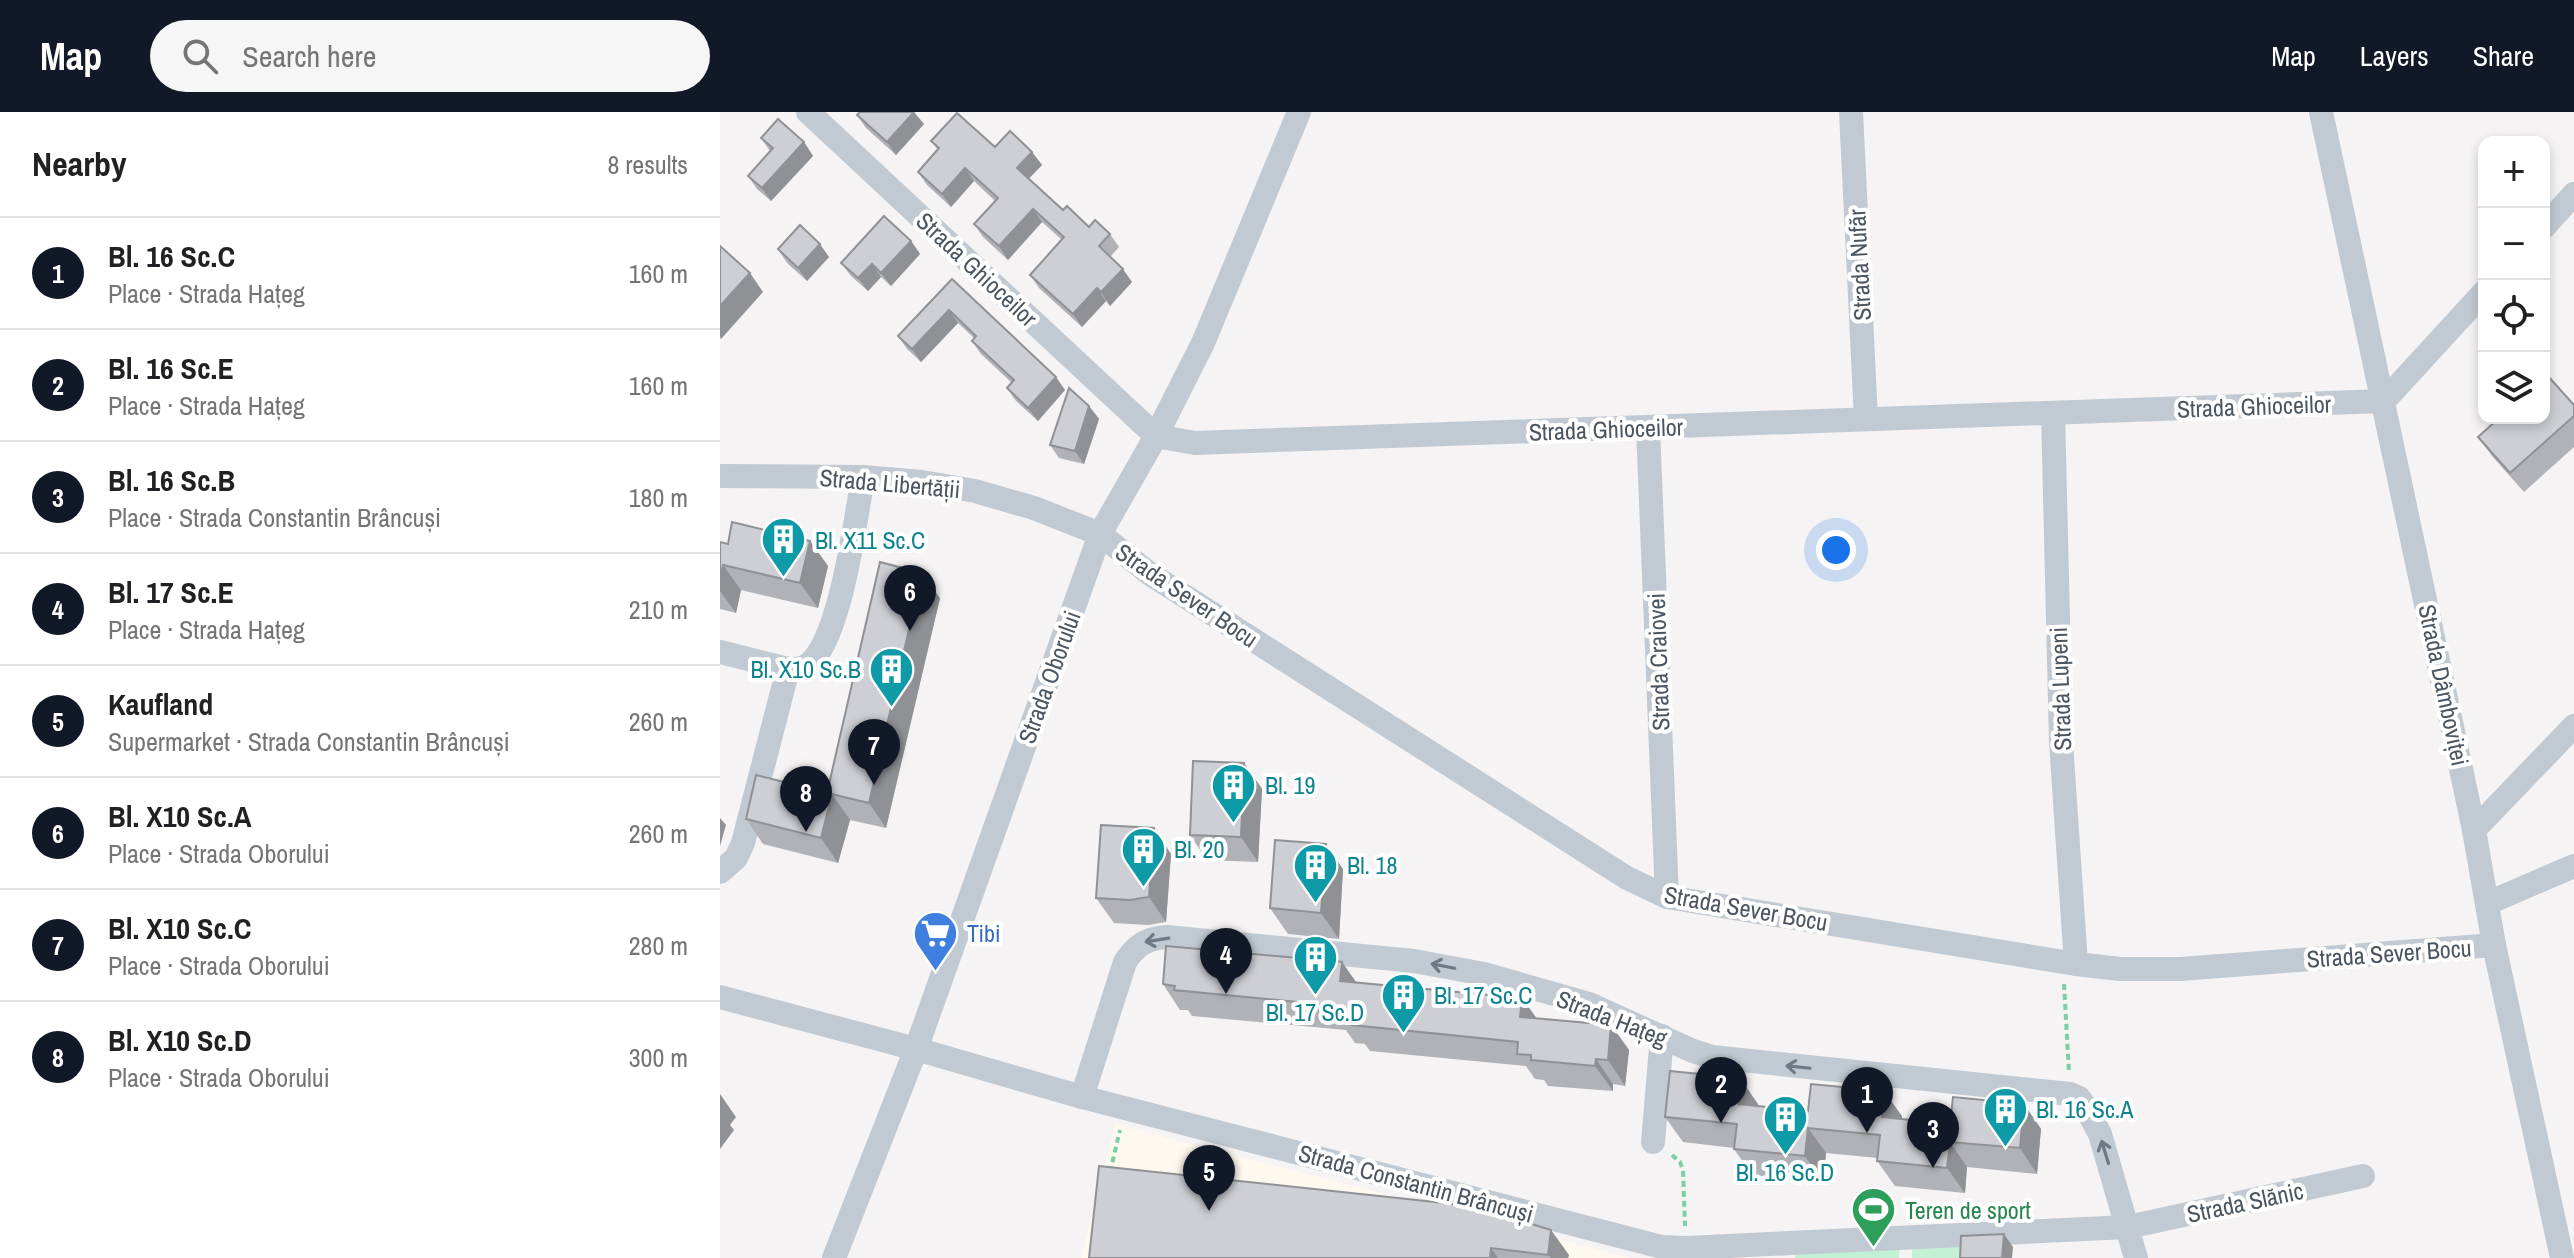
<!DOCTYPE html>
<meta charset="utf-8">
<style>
:root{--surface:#fff;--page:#f6f6f6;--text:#202124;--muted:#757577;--line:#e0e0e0;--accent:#111827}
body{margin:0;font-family:"Archivo Narrow",sans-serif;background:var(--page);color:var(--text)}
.controls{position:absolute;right:24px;top:24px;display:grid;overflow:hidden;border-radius:16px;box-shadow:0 4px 12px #0003}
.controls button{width:72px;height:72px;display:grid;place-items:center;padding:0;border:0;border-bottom:2px solid var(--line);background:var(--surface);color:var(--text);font:40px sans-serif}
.you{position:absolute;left:1116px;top:438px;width:28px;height:28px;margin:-20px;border:6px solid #fff;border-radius:50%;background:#1a73e8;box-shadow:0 0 0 12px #1a73e833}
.badge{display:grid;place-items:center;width:52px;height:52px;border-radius:50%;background:var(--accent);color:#fff;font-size:26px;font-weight:700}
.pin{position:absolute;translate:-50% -66px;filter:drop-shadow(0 2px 4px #0008)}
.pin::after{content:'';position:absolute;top:42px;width:28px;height:24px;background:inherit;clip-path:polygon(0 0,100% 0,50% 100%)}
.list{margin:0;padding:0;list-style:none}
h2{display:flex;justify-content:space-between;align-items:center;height:104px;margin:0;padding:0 32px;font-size:34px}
h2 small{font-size:26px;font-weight:400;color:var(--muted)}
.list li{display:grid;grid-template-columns:52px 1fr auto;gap:24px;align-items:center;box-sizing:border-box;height:112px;padding:0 32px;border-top:2px solid var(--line)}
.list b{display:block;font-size:30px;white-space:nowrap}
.list p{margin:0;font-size:26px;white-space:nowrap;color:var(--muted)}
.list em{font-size:26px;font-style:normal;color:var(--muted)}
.icon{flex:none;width:44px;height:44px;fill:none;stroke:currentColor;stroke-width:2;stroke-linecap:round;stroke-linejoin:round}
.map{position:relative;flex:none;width:1854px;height:1146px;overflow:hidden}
header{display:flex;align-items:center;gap:48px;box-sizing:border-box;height:112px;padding:0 40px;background:var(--accent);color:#fff}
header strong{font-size:38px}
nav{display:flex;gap:44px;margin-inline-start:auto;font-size:28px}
.search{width:560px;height:72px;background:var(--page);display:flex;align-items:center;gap:20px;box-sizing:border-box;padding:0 28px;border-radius:44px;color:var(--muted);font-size:30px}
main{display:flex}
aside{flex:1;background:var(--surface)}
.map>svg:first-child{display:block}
.commercial{fill:#fdf9ef}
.green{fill:#c3f1d5}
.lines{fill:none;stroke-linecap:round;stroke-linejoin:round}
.path{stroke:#7ad0a6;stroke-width:4;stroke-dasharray:6 4;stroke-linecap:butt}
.minor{stroke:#c1cad2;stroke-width:24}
.wall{fill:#b0b2b7}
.shaded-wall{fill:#909195}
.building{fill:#cdcfd5;stroke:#909195;stroke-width:2}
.oneway{stroke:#6e7983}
.labels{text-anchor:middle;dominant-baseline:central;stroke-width:8;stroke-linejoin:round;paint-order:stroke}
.street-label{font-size:24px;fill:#4a5661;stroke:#fff}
.culture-label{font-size:24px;fill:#0d838f;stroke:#fff;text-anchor:start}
.shop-label{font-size:24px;fill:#366cbe;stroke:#fff;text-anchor:start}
.leisure-label{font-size:24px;fill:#27864d;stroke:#fff;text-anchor:start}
</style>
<header>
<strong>Map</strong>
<div class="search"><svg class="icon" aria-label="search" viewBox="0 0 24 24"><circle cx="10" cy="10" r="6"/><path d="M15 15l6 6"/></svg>Search here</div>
<nav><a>Map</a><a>Layers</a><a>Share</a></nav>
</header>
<main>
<aside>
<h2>Nearby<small>8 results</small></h2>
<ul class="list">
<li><span class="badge">1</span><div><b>Bl. 16 Sc.C</b><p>Place · Strada Hațeg</p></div><em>160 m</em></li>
<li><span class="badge">2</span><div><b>Bl. 16 Sc.E</b><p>Place · Strada Hațeg</p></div><em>160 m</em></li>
<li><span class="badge">3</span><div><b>Bl. 16 Sc.B</b><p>Place · Strada Constantin Brâncuși</p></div><em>180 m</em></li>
<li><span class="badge">4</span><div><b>Bl. 17 Sc.E</b><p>Place · Strada Hațeg</p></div><em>210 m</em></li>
<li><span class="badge">5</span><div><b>Kaufland</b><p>Supermarket · Strada Constantin Brâncuși</p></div><em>260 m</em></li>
<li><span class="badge">6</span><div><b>Bl. X10 Sc.A</b><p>Place · Strada Oborului</p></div><em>260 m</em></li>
<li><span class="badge">7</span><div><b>Bl. X10 Sc.C</b><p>Place · Strada Oborului</p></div><em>280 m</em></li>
<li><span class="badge">8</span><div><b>Bl. X10 Sc.D</b><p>Place · Strada Oborului</p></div><em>300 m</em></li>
</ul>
</aside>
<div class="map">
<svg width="1854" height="1146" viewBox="0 0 1854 1146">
<rect width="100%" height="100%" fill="#f5f3f3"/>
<!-- commercial -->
<path class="commercial" d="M395,1012l516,134h-550z"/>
<!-- green -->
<g class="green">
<path d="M1245,1131l-1,15h-52v-11z"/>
<path d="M1180,1134l-1,12h-104v-6z"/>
</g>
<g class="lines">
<!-- path -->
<g class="path">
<path d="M1344,872l5,88"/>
<path d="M952,1043l8,7 3,8 2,56"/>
<path d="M390,1060l10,-42"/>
</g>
<!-- minor -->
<g class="minor">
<path d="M88,0l348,324 39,7 1189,-42 100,-109"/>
<path d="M1131,0l15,307"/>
<path d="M1601,0l153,718 20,115 68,313"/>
<path d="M1824,115l30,-33"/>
<path d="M1333,301l8,329 15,222"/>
<path d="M928,316l19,469"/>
<path d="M0,364l143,1 59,5 53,9 59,17 66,26 50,40 477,304 40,19 409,67 44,5h61l313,-24"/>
<path d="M0,540l68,17"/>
<path d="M1754,718l100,-104"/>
<path d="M0,760l16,-14 7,-15 45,-174c6,0 13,0 18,-3 34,-20 50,-150 57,-189"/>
<path d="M1768,791l86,-37"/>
<path d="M0,885l196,52 166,48 580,150 24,1 442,-21 235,-51"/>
<path d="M362,985l43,-135c11,-17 22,-24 42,-25l247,24 70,13 105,30 104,47 19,6 358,37 9,4 6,8 15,28 36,124"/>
<path d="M933,1030l9,-106"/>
<path d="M114,1146l82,-209 184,-515 56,-98 47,-93 96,-231"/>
</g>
</g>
<!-- wall -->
<g class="wall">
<path d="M137,3l67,9 -28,31 -30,-27z"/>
<path d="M41,26l43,4 9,14 -42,45 -14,-12 -9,-13 22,-25z"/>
<path d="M211,29l101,11 10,13 -13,14 34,31 26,17 21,7 9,13 -9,10 22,25 -22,24 -4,-5 -24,26 -43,-39 -9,-13 32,-35 -20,-18 -34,38 -25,-23 -9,-13 21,-23 -21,-20 -23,26 -24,-22 -9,-13 20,-22z"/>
<path d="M191,129l9,13 -29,32 -10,-9 -13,14 -17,-15 -10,-13z"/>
<path d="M58,137l51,8 -22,24 -20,-18z"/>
<path d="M232,167l113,111 -27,31 -22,-20 -9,-13 5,-5 -31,-29 -9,-13 2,-3 -16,-15 -37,39 -14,-13 -9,-13z"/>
<path d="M1854,293v42l-50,45 -32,-36 -14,-19z"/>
<path d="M369,294l10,13 -15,45 -25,-6 -9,-13z"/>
<path d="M90,429l18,25 -10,42 -77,-18 -5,23 -16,-4v-67l8,2z"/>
<path d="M220,486l-54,230 -36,-8 -12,43 -75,-19 -17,-25 81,-26z"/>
<path d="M524,651l18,26 -4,73 -51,-2 -17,-25z"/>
<path d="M451,742l-5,68 -18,3 -34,-2 -18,-25z"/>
<path d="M623,757l-4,70 -51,-5 -18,-26z"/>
<path d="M622,850l14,20 166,16 14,20 75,7 18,25 -4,36 -12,-2v7l-65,-5 -4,-6 -9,-1 -9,-13 -156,-15 -5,-7 -10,-1 -9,-13 -154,-14 -4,-6h-8l-17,-26z"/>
<path d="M1038,992v2l50,5 94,5v3l48,5 74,-20 17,25 -4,45 -70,-7 -2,26 -70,-7 -18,-25 1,-3 -52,-5 -3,29 -71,-7 -18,-26v-1l-51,-6 -18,-25z"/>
<path d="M379,1054l470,89 -1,3h-479z"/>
</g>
<!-- shaded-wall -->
<g class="shaded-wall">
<path d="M194,0l10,12 -28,31 -9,-13z"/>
<path d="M84,30l9,14 -42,45 -9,-13z"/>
<path d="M312,40l10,13 -16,16 -9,-13z"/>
<path d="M245,56l9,13 -23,26 -9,-13z"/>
<path d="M313,97l9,13 -34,38 -9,-14z"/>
<path d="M191,129l9,13 -29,32 -10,-13z"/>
<path d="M100,132l9,13 -22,24 -9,-13z"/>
<path d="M152,152l9,13 -13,14 -10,-13z"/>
<path d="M403,157l9,13 -22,24 -9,-14z"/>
<path d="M30,161l13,19 -42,47 -1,-2v-31z"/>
<path d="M377,176l9,13 -24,26 -9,-13z"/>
<path d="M229,198l9,13 -37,39 -9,-13z"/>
<path d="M336,265l9,13 -27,31 -10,-13z"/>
<path d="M369,294l10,13 -15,45 -9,-13z"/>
<path d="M90,429l18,25 -10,42 -18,-25z"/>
<path d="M3,453l18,25 -5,23 -16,-22v-13z"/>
<path d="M202,461l18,25 -54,230 -17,-25z"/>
<path d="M524,651l18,26 -4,73 -17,-25z"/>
<path d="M112,682l18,26 -12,43 -17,-25z"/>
<path d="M0,706l6,7 -6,21z"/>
<path d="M434,716l17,26 -5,68 -17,-25z"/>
<path d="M606,732l17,25 -4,70 -18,-26z"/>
<path d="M622,850l18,26 -20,-7z"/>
<path d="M802,886l18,25 -20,-6z"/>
<path d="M891,913l18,25 -4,36 -17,-26z"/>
<path d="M876,947l17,25v7l-18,-25z"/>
<path d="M1020,966l18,26 -3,26 -17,-26z"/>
<path d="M1164,979l18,25 -3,26 -17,-25z"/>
<path d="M0,982l16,23 -6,8 4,5 -14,19z"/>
<path d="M1304,992l17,25 -4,45 -17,-26z"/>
<path d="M1088,1016l18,25 -3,29 -18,-26z"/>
<path d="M1230,1030l17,25 -2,26 -18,-25z"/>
<path d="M831,1118l18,25 -1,3h-17l-3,-3z"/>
<path d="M1284,1122l9,13 -1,11h-10z"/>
<path d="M771,1136l7,10h-8z"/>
</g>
<!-- building -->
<g class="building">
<path d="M140,0h54l-27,30 -30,-27z"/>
<path d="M237,1l38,34 15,-16 22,21 -15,16 46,42 4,-4 22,21 6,-7 15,14 -11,12 24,23 -22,23 -4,-4 -24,26 -43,-39 34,-38 -31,-28 -34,37 -25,-22 24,-26 -33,-30 -23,26 -24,-22 21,-24 -8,-7z"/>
<path d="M58,7l26,23 -42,46 -14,-12 25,-28 -12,-10z"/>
<path d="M164,104l27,25 -30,32 -9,-9 -14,14 -17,-15z"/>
<path d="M80,113l20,19 -22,24 -20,-19z"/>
<path d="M0,134l30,27 -30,33z"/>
<path d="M232,167l104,98 -28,31 -21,-20 7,-8 -42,-39 4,-5 -27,-26 -37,39 -14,-13z"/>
<path d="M1827,263l27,30v11l-64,57 -32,-36 21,-19h45v-40z"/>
<path d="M349,276l20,18 -14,45 -25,-6z"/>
<path d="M12,410l78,19 -10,42 -77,-18 -3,13v-36l8,2z"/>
<path d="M160,450l42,11 -53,230 -42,-10z"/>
<path d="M473,649l51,2 -3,74 -51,-2z"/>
<path d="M36,663l76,19 -11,44 -75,-19z"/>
<path d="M381,713l53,3 -5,69 -19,3 -34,-2z"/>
<path d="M555,728l51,4 -5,69 -51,-5z"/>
<path d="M446,834l176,16 -2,19 182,17 -2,19 91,8 -3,35 -12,-1 -1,7 -64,-6v-5l-14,-1 1,-12 -166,-17 1,-6 -16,-1 1,-12 -164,-16 1,-4 -12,-2z"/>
<path d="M950,959l70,7 -2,26 70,7 3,-27 73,7 -2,26 68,7 3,-27 71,7 -4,44 -70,-6 -3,26 -70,-7 3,-26 -72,-7 -3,28 -71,-7 3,-25 -72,-7z"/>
<path d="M379,1054l373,40 79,24 -3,25 -57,-7 -1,10h-401z"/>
<path d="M1284,1122l-2,24h-42l1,-22z"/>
</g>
<!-- one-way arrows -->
<defs><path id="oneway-shaft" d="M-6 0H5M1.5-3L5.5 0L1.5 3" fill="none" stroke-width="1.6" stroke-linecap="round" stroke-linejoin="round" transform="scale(2)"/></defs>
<g class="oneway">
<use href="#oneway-shaft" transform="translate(437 828) rotate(171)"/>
<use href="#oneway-shaft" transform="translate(723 854) rotate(-169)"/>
<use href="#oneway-shaft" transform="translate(1078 955) rotate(-174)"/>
<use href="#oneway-shaft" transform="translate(1385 1040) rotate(-107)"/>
</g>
<!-- icons -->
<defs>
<symbol id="building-pin" viewBox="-11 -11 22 30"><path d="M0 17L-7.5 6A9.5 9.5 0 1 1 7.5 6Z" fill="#0f9aa8" stroke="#fff"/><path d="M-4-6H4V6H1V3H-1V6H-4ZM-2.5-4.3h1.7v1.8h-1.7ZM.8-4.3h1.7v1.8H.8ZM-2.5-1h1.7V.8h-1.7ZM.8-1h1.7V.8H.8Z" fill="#fff"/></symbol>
<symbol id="supermarket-pin" viewBox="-11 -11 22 30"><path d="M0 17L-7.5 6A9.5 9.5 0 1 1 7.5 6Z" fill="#3f7fe0" stroke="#fff"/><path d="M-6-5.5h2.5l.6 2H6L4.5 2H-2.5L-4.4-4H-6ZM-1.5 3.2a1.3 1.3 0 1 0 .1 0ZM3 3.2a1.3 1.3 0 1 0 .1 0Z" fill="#fff"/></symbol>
<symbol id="stadium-pin" viewBox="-11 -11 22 30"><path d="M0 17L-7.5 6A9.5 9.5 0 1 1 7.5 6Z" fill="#2e9e5b" stroke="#fff"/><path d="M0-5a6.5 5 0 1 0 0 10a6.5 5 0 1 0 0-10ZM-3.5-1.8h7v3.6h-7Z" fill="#fff"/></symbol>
</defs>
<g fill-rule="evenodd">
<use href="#building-pin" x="38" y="402" width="51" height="69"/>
<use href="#building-pin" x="146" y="532" width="51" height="69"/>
<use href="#building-pin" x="488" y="648" width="51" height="69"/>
<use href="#building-pin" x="398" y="712" width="51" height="69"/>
<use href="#building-pin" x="570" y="728" width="51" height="69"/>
<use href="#supermarket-pin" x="190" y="796" width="51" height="69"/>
<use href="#building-pin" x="570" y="820" width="51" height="69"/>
<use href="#building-pin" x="658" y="858" width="51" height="69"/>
<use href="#building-pin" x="1260" y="972" width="51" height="69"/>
<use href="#building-pin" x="1040" y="980" width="51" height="69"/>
<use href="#stadium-pin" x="1128" y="1072" width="51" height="69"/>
</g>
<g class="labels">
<!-- street labels -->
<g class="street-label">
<text transform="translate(1139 153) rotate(-93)">Strada Nufăr</text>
<text transform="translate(257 157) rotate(43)">Strada Ghioceilor</text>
<text transform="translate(1534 294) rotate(-2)">Strada Ghioceilor</text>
<text transform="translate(886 317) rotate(-2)">Strada Ghioceilor</text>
<text transform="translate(170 371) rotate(5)">Strada Libertății</text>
<text transform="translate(467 483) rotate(34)">Strada Sever Bocu</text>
<text transform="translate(938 550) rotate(-92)">Strada Craiovei</text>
<text transform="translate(329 565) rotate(-70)">Strada Oborului</text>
<text transform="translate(1724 573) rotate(78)">Strada Dâmboviței</text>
<text transform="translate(1340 577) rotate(-92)">Strada Lupeni</text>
<text transform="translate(1026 796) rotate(10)">Strada Sever Bocu</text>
<text transform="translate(1669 841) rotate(-4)">Strada Sever Bocu</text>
<text transform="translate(892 906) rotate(21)">Strada Hațeg</text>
<text transform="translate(696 1071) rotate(15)">Strada Constantin Brâncuși</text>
<text transform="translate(1525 1090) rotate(-12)">Strada Slănic</text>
</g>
<!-- culture labels -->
<g class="culture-label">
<text x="95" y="428">Bl. X11 Sc.C</text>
<text x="141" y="557" text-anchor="end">Bl. X10 Sc.B</text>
<text x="545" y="673">Bl. 19</text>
<text x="454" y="737">Bl. 20</text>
<text x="627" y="753">Bl. 18</text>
<text x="714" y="883">Bl. 17 Sc.C</text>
<text x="595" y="900" text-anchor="middle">Bl. 17 Sc.D</text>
<text x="1316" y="997">Bl. 16 Sc.A</text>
<text x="1065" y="1060" text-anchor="middle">Bl. 16 Sc.D</text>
</g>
<!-- shop labels -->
<g class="shop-label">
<text x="247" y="821">Tibi</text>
</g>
<!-- leisure labels -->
<g class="leisure-label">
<text x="1185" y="1098">Teren de sport</text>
</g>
</g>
</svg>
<div class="controls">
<button>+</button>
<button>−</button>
<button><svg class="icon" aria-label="locate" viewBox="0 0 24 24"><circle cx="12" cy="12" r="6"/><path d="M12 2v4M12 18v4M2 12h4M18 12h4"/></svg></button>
<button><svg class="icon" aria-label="layers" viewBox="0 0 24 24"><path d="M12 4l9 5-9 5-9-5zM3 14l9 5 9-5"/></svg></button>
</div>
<div class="you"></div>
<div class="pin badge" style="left:1147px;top:1021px">1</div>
<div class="pin badge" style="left:1001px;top:1011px">2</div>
<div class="pin badge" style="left:1213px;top:1056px">3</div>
<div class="pin badge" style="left:506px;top:882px">4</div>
<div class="pin badge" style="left:489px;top:1099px">5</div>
<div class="pin badge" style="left:190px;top:519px">6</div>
<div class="pin badge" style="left:154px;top:673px">7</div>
<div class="pin badge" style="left:86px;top:720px">8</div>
</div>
</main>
